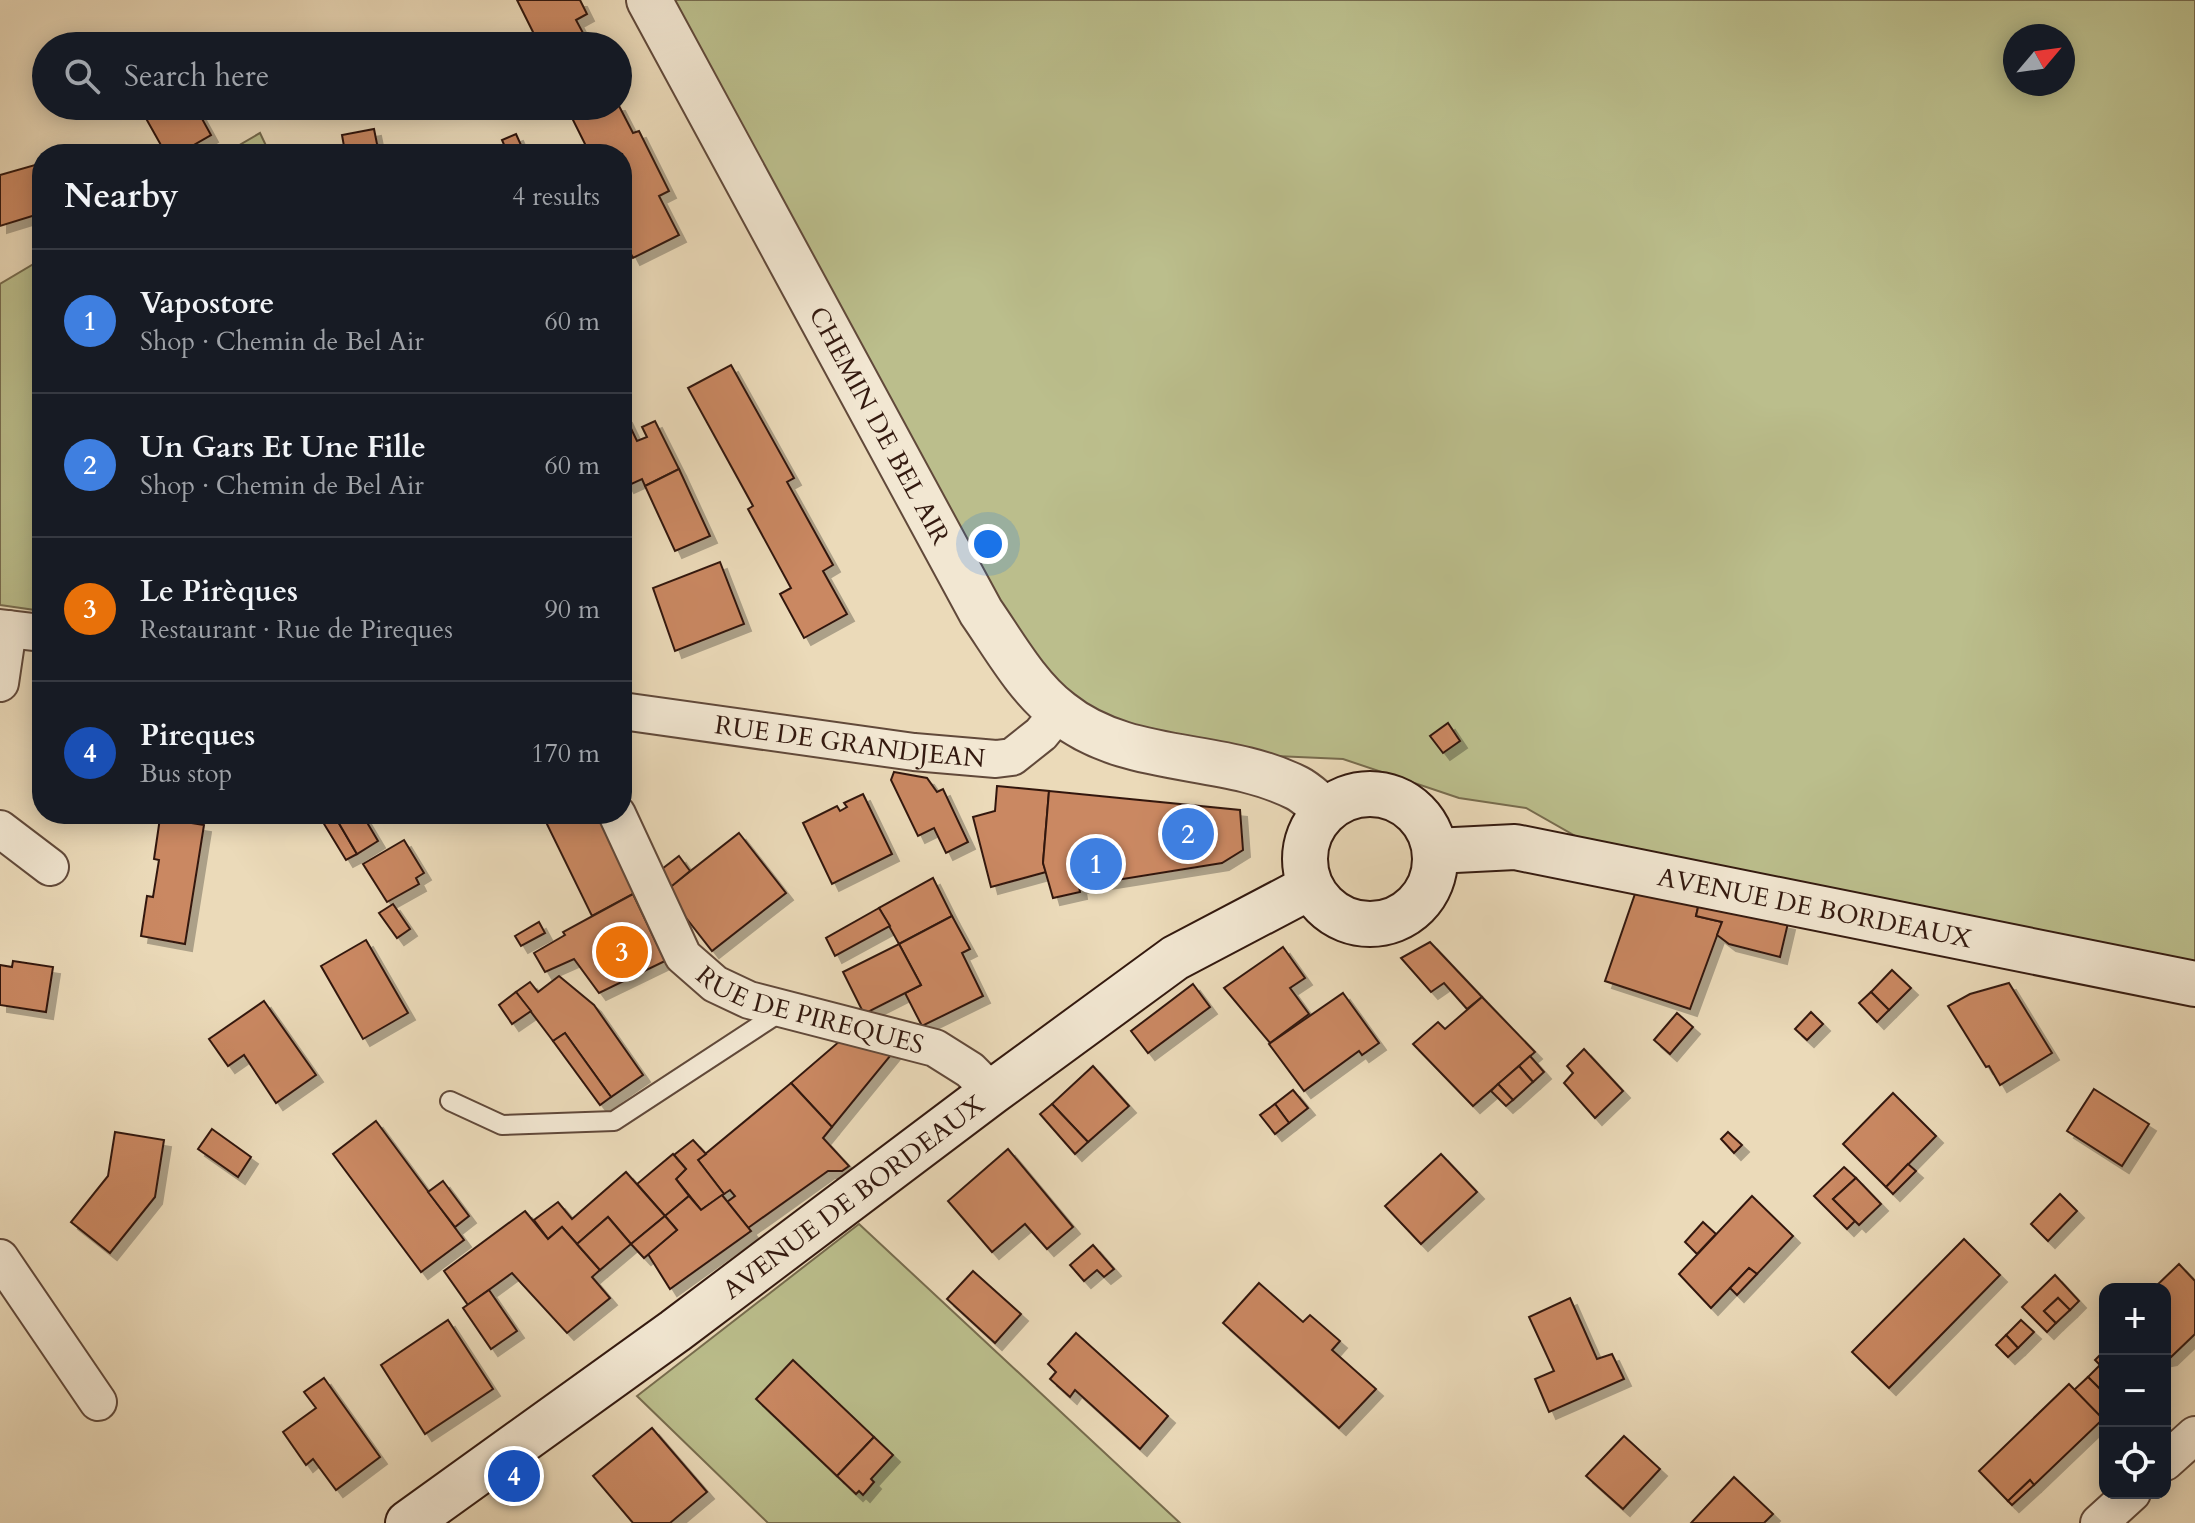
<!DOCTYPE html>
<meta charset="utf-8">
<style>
:root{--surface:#171b24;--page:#242831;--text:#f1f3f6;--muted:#9ea1a6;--line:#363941;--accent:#ea580c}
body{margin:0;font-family:Cardo,serif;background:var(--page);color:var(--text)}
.controls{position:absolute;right:24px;bottom:24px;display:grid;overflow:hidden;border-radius:16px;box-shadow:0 4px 20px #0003}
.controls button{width:72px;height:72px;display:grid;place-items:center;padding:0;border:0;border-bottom:2px solid var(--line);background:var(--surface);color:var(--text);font:40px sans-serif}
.compass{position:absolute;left:2003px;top:24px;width:72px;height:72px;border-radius:50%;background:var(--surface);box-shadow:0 4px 20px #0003;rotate:61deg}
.you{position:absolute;left:988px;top:544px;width:28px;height:28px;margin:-20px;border:6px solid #fff;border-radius:50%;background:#1a73e8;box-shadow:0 0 0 12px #1a73e833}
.badge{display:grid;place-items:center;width:52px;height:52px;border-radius:50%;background:var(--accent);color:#fff;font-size:26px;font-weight:700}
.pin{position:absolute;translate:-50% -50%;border:4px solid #fff;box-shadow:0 2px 8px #0006}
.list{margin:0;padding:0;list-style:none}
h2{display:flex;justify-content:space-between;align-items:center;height:104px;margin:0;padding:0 32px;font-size:34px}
h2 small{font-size:26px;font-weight:400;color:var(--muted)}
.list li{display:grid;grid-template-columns:52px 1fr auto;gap:24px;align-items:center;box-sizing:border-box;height:144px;padding:0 32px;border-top:2px solid var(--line)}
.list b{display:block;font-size:30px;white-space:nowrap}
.list p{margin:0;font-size:26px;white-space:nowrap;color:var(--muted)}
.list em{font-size:26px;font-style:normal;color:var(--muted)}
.icon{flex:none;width:44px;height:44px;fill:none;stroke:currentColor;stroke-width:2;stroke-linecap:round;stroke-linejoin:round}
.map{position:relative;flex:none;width:2195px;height:1523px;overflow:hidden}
.search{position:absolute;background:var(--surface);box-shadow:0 4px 20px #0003;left:32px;top:32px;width:600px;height:88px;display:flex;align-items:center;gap:20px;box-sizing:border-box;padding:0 28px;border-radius:44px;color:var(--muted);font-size:30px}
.panel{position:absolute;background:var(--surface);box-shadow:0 4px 20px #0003;left:32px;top:144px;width:600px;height:680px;border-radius:32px}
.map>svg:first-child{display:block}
.green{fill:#bbbe8c;stroke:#776c4e;stroke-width:2;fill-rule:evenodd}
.building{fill:#ca8862;stroke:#33190f;stroke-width:2;filter:url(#shadow)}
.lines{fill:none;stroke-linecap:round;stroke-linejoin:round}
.service-casing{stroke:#61493a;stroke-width:22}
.minor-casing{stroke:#61493a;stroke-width:40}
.tertiary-casing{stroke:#61493a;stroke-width:48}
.secondary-casing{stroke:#33190f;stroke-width:48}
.service{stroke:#f2e7d2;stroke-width:18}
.minor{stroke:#f2e7d2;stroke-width:36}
.tertiary{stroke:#f2e7d2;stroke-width:44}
.secondary{stroke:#f2e7d2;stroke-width:44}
.labels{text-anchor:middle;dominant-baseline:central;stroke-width:8;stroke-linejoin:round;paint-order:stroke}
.street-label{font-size:26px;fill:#33190f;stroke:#f2e7d2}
</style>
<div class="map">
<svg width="2195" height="1523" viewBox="0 0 2195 1523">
<defs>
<filter id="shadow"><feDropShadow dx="7" dy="7" stdDeviation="0" flood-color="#0004"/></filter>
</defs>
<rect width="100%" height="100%" fill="#ebdab9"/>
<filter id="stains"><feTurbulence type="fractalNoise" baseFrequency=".0025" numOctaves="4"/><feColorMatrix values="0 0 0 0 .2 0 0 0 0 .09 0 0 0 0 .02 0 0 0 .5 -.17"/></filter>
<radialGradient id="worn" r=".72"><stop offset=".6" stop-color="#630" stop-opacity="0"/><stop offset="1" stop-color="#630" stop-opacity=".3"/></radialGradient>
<!-- green -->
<g class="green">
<path d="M649,0h1546v984l-565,-117 -104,-59 -67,-10 -116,-39 -199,-9 -85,-38zM2015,36h48v48h-48z"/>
<path d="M260,133l10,21h-46z"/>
<path d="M42,259v352l-42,-6v-321z"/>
<path d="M859,1224l321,299h-412l-131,-127z"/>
</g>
<!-- building -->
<g class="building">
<path d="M517,0h63l7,14 -11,6 14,26h-59l-1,-3 7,-3z"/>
<path d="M618,104l15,29 6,-2 30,60 -10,5 20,39 -46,23 -11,-21v-83h-32l-19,-38 19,-10z"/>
<path d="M139,106h56l16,29 -33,19h-12z"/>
<path d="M374,129l3,15 10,10 -42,-2 -3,-17z"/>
<path d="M516,134l9,20h-17l-6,-14z"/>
<path d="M42,163v50l-42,13v-51z"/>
<path d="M731,365l63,113 -7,4 46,83 -10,6 24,43 -43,24 -24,-44 11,-6 -43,-79 5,-3 -65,-118z"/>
<path d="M625,416l12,25 10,-4 -5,-10 13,-6 24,48 -34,17 -3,-7 -15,7 -5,-10 3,-29 -3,-30z"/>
<path d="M679,469l31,67 -35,15 -30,-65z"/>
<path d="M720,562l24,62 -69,27 -22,-63z"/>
<path d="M1448,723l12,18 -17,12 -13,-17z"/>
<path d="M894,772l33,6 10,14 6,-3 25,53 -22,11 -12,-25 -16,8 -27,-56z"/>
<path d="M997,786l52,5 -6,72 3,9 -55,15 -18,-70 22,-6z"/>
<path d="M1049,791l191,19 3,40 -21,13 -143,23 1,6 -27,6 -10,-35z"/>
<path d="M863,794l29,60 -60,30 -29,-61 34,-17 3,5 7,-4 -3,-4z"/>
<path d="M318,814h22l2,3 -5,3 20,34 -11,6z"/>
<path d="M348,814h14l16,27 -21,13 -20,-34z"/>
<path d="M542,814h56l37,79 -43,23z"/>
<path d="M160,818l44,7 -19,119 -44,-8 6,-40 6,1 6,-37 -5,-1z"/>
<path d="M739,833l47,60 -74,58 -47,-60z"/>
<path d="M404,840l20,33 -8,5 3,6 -32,18 -24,-38z"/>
<path d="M679,856l11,15 -23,19 -9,-18z"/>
<path d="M933,878l19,38 -53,28 -20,-36z"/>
<path d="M1636,891l63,12 -3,13 26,6 -32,87 -85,-28z"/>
<path d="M633,894l32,67 -66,32 -25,-34 -29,13 -11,-19 31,-18 -2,-3z"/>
<path d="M1699,903l89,20 -8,34 -51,-13 -12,-9 5,-13 -26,-6z"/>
<path d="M393,904l17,25 -13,9 -18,-25z"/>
<path d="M879,908l11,18 -55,30 -9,-18z"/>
<path d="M952,916l18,33 -8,4 21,43 -61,30 -17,-33 16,-8 -22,-41z"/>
<path d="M539,922l6,11 -24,13 -6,-10z"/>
<path d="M366,940l42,73 -45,26 -42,-73z"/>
<path d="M1430,942l52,55 -15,12 -23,-26 -13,9 -30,-34z"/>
<path d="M899,944l22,41 -57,29 -21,-42z"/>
<path d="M1283,947l22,31 -15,10 19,26 -39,29 -46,-55z"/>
<path d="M13,961l40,6 -7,45 -46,-7v-40l12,2z"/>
<path d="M1892,970l19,18 -22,22 -18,-18z"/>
<path d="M559,976l35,29 49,70 -32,22 -46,-64 -12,8 -37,-49 14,-10 8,10z"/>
<path d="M2009,983l43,70 -52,32 -11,-19 -3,1 -38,-61 22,-12z"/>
<path d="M1193,984l17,23 -62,46 -17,-22z"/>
<path d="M516,992l15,19 -19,13 -13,-19z"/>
<path d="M1871,992l18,18 -12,12 -18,-19z"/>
<path d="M1343,993l36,50 -17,12 -3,-4 -55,40 -35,-47z"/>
<path d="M1482,997l53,55 -62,54 -60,-62 25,-22 7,7z"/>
<path d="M264,1001l52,74 -40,28 -32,-48 -16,11 -19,-27z"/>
<path d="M1811,1012l12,12 -16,16 -12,-11z"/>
<path d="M1677,1013l16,14 -23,27 -16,-14z"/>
<path d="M565,1033l46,64 -11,8 -47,-64z"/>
<path d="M841,1040l54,10 -63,77 -41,-44z"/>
<path d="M1584,1049l39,42 -28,27 -31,-35 9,-10 -6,-7z"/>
<path d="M1530,1056l14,16 -11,10 -14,-16z"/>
<path d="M1093,1066l36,40 -41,36 -36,-38z"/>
<path d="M1519,1066l14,16 -20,18 -15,-16z"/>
<path d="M791,1083l41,44 -9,11 26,28 -7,5h-14l-80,57 -21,-26 8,-6 -5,-6 -6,4 -26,-34z"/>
<path d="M1498,1084l15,16 -7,6 -15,-15z"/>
<path d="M2094,1089l55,35 -27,42 -55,-35z"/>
<path d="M1293,1090l15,18 -19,15 -14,-19z"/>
<path d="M1893,1093l43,43 -50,51 -43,-43z"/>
<path d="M1052,1104l36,38 -13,12 -35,-40z"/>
<path d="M1275,1104l14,19 -14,11 -15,-19z"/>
<path d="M376,1121l88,119 -43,32 -88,-118z"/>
<path d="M212,1129l39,28 -13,20 -40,-28z"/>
<path d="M115,1132l49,8 -9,57 -45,56 -39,-31 37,-46z"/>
<path d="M1728,1132l14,13 -8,8 -13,-14z"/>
<path d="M693,1140l13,14 -8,6 26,34 -23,16 -25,-31 10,-10 -12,-14z"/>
<path d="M1008,1149l65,78 -26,22 -22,-25 -33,28 -44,-51z"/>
<path d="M673,1154l13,15 -10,10 13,17 -24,20 -28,-32z"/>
<path d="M1441,1154l36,38 -56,52 -36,-38z"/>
<path d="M1908,1164l8,7 -23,23 -7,-7z"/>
<path d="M1844,1167l12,11 -23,21 22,22 -8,8 -33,-33z"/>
<path d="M626,1172l39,44 -34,28 -23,-27 -31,27 -15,-17 -14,12 -14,-19 24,-18 14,17z"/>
<path d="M1856,1178l25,26 -22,21 -26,-26z"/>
<path d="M443,1181l26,35 -14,11 -27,-35z"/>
<path d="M2060,1194l17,17 -29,30 -17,-17z"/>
<path d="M722,1195l29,36 -81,58 -22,-35 29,-24 -12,-14 24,-20 12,14z"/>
<path d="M1752,1196l41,40 -36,38 -8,-6 -38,40 -32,-34z"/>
<path d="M525,1211l23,28 14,-12 38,43 -8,7 18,21 -43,35 -55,-60 -44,32 -24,-34z"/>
<path d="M665,1216l12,14 -33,28 -13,-14z"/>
<path d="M608,1217l23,27 -31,26 -23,-26z"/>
<path d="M1703,1222l13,12 -19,20 -12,-12z"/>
<path d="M1964,1239l36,36 -111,113 -37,-36z"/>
<path d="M1093,1245l21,24 -10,8 -7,-7 -13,11 -14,-16z"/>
<path d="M2179,1264l16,17v53l-25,24 -5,1v-70h-12z"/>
<path d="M1749,1268l8,6 -20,21 -7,-7z"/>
<path d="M973,1271l48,43 -26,29 -48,-44z"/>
<path d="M2055,1275l24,26 -9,9 -12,-12 -14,13 12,12 -9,9 -25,-25z"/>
<path d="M1259,1283l44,39 7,-7 30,26 -8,9 44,39 -37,39 -116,-105z"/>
<path d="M489,1290l28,41 -26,18 -28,-41z"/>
<path d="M1570,1298l27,61 15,-5 12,25 -75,33 -14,-33 19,-8 -25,-54z"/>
<path d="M2058,1298l12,12 -14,13 -12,-12z"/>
<path d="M448,1320l45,69 -68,45 -44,-69z"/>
<path d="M2021,1320l13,12 -16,16 -12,-13z"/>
<path d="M1076,1333l92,83 -28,33 -65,-59 -5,7 -20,-18 6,-7 -8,-8z"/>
<path d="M2006,1335l12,13 -10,9 -12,-12z"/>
<path d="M2105,1350v20l-10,-10z"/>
<path d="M793,1360l81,77 -37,39 -81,-77z"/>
<path d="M2100,1365l5,5v24l-17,-17z"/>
<path d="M2088,1377l17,17v16l-6,5 -25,-25z"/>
<path d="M324,1378l56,79 -44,33 -23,-31 -7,6 -23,-33 33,-24 -12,-16z"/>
<path d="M2069,1384l34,35 -69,66 -4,-5 -22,21 -29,-30z"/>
<path d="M652,1428l55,64 -37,31h-37l-40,-47z"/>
<path d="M1624,1436l36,33 -37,40 -37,-33z"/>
<path d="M874,1437l19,18 -22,24 3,3 -11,13 -4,-4 -3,3 -19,-18z"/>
<path d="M1734,1477l39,37 -9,9h-73z"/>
<path d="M2030,1480l4,5 -22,20 -4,-4z"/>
</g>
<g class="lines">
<defs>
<path id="service" d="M450,1101l52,24 112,-4 168,-110"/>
<g id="minor">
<path d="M0,628l42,5"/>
<path d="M0,683l8,-54"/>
<path id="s1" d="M622,711l292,41 82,7 16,-2 29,-23 18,-22"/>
<path id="s2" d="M617,814l66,142 32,28 34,16 186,48 35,22 22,22"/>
<path d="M0,829l50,38"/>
<path d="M0,1258l98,144"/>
<path d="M2165,1462l30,-27"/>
<path d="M2099,1523l33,-30"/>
</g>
<g id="tertiary">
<path id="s3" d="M649,0l332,612c23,33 46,75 79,100 68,55 162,38 237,76 10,5 19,15 29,22"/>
</g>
<g id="secondary">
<circle cx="1370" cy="859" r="65"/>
<path id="s4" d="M1435,851l80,-4 680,137"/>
<path id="s5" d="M408,1523l267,-192 317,-239 183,-134 135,-71"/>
</g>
</defs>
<!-- service casing -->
<use href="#service" class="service-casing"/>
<!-- minor casing -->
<use href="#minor" class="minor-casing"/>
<!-- tertiary casing -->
<use href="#tertiary" class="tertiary-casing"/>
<!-- secondary casing -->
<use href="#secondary" class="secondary-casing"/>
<!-- service -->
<use href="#service" class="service"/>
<!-- minor -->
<use href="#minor" class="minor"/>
<!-- tertiary -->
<use href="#tertiary" class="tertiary"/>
<!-- secondary -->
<use href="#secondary" class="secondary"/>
</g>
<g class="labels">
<!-- street labels -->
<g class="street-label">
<text stroke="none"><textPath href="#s3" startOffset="484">CHEMIN DE BEL AIR</textPath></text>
<text stroke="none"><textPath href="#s1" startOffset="230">RUE DE GRANDJEAN</textPath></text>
<text stroke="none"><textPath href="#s4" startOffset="386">AVENUE DE BORDEAUX</textPath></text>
<text stroke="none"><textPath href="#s2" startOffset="298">RUE DE PIREQUES</textPath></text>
<text stroke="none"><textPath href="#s5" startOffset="552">AVENUE DE BORDEAUX</textPath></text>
</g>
</g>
<rect width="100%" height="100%" filter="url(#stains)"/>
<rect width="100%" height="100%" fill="url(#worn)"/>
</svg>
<div class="controls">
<button>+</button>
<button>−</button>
<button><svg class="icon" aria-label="locate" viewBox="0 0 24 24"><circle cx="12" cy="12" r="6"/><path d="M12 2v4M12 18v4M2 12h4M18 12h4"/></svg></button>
</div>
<svg class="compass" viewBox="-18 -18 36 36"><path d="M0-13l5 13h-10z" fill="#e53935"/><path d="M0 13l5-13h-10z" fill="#9ea1a6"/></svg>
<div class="you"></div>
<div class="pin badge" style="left:1096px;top:864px;background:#3f7fe0">1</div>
<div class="pin badge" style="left:1188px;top:834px;background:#3f7fe0">2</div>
<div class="pin badge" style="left:622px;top:952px;background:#e8710a">3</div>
<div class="pin badge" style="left:514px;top:1476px;background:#1a4fb4">4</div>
<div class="search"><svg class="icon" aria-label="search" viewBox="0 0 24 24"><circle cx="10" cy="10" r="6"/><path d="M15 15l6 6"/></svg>Search here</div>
<section class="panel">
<h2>Nearby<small>4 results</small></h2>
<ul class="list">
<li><span class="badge" style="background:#3f7fe0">1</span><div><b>Vapostore</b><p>Shop · Chemin de Bel Air</p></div><em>60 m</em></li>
<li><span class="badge" style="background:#3f7fe0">2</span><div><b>Un Gars Et Une Fille</b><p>Shop · Chemin de Bel Air</p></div><em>60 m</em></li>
<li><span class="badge" style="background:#e8710a">3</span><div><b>Le Pirèques</b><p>Restaurant · Rue de Pireques</p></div><em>90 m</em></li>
<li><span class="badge" style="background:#1a4fb4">4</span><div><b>Pireques</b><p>Bus stop</p></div><em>170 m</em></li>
</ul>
</section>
</div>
